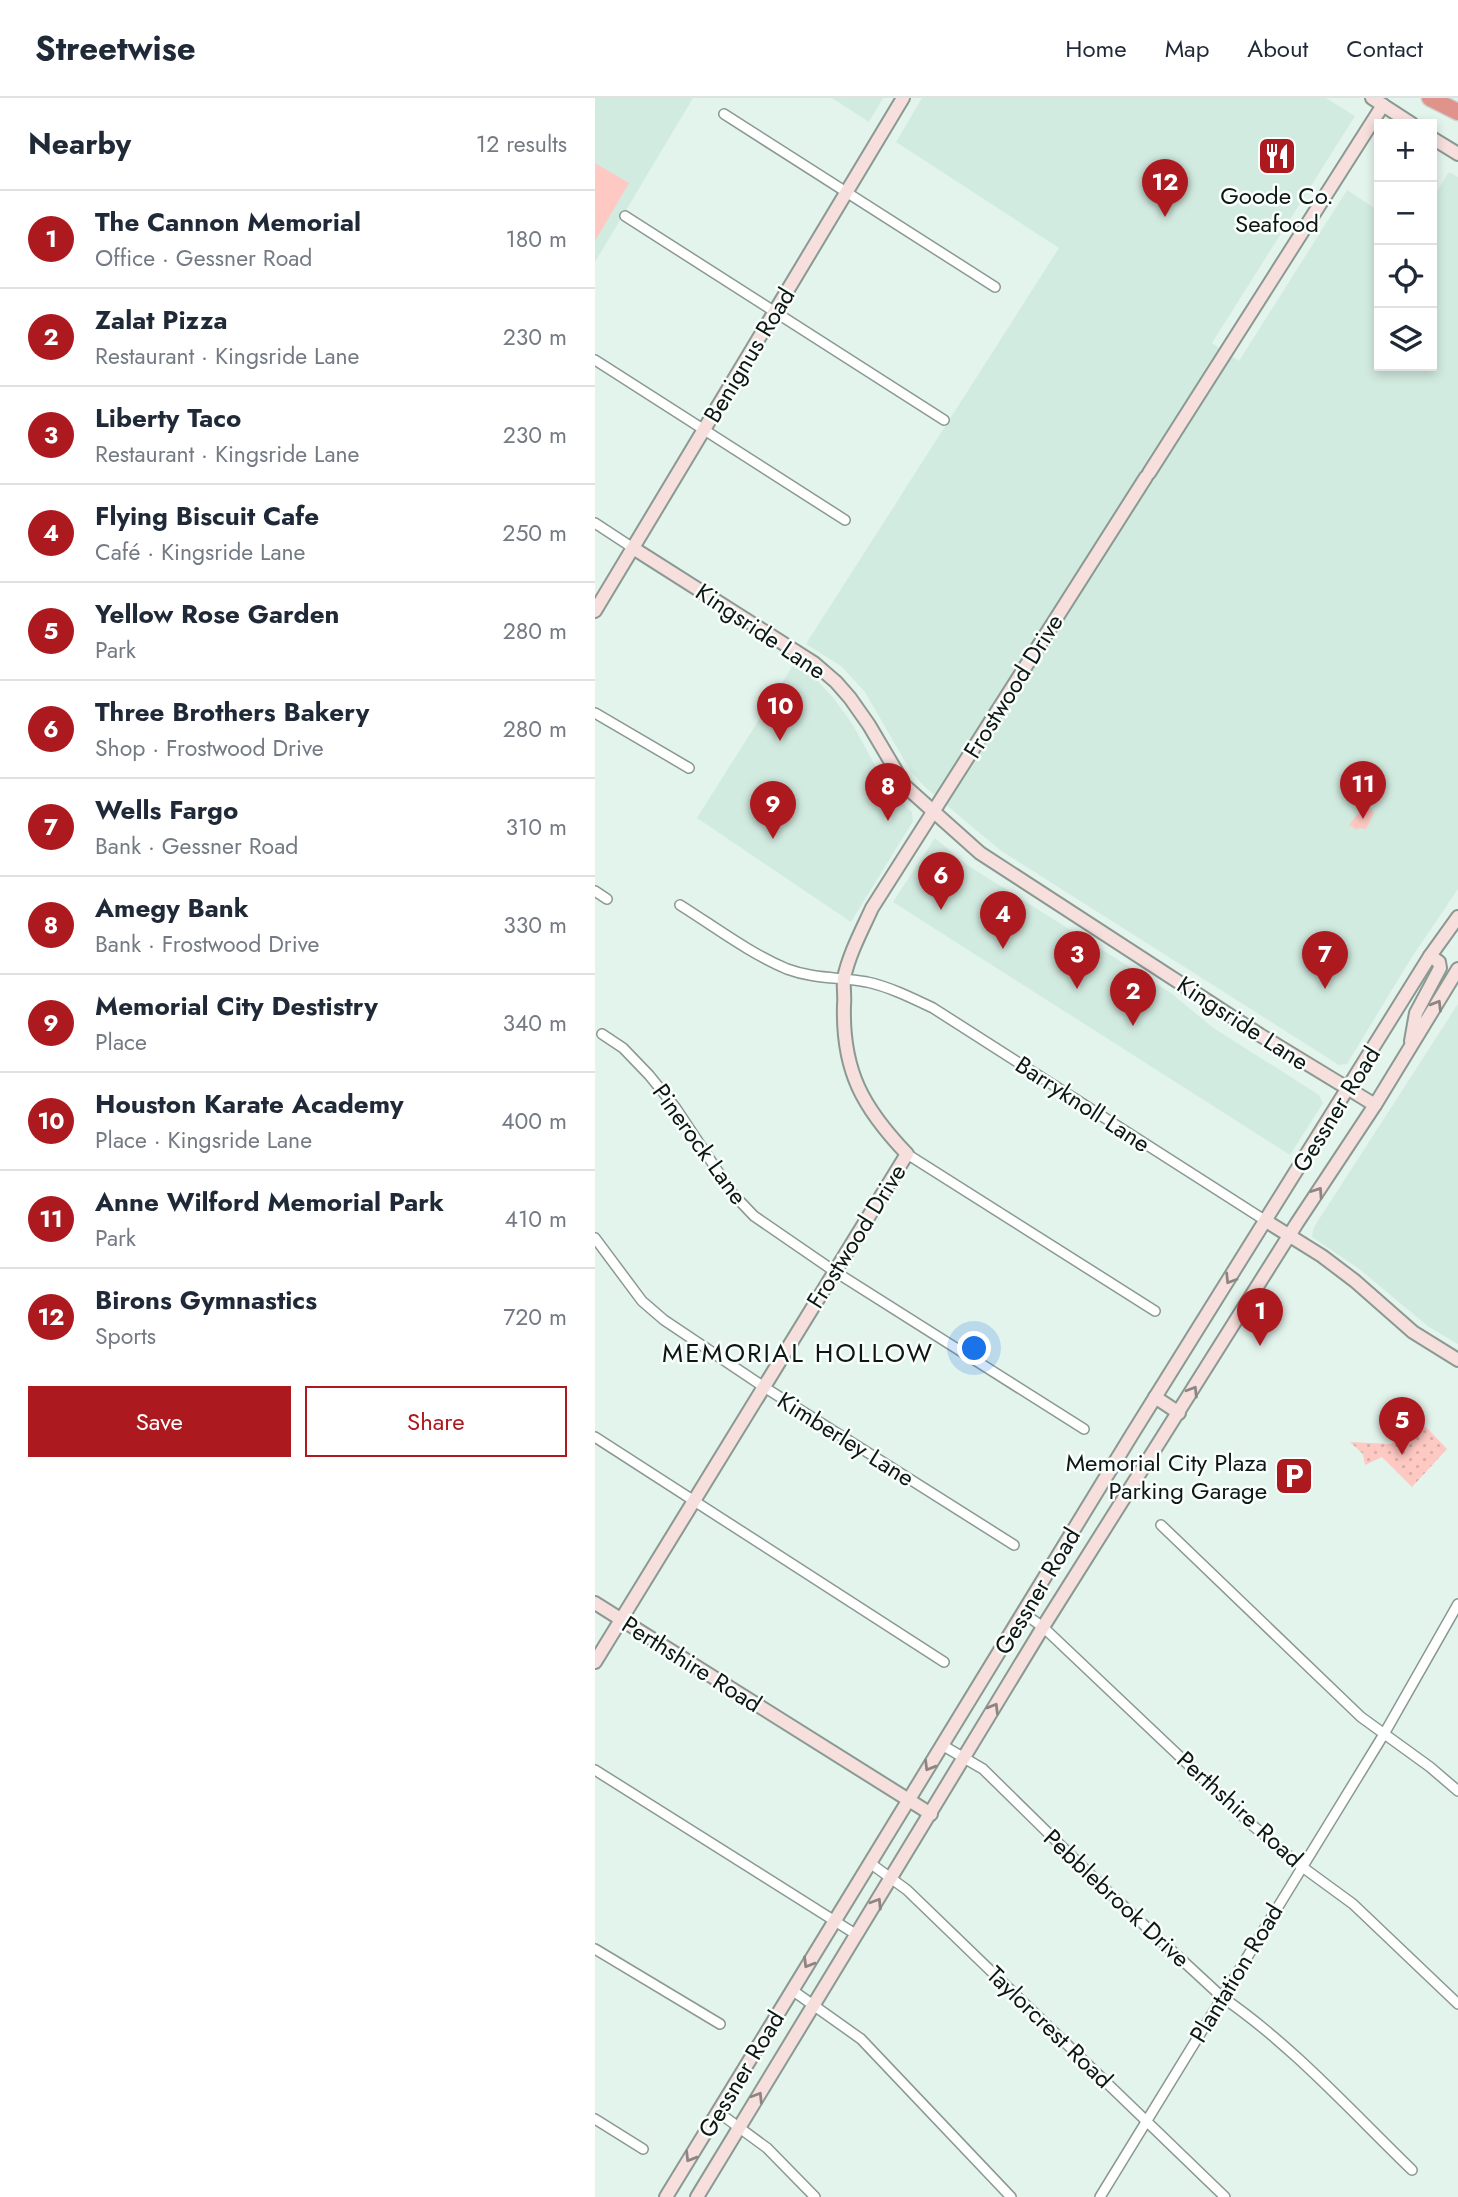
<!DOCTYPE html>
<meta charset="utf-8">
<style>
:root{--surface:#fff;--page:#f6f6f7;--text:#1f2937;--muted:#747a83;--line:#e0e1e3;--accent:#ac191e}
body{margin:0;font-family:Jost,sans-serif;background:var(--page);color:var(--text)}
.controls{position:absolute;right:21px;top:21px;display:grid;overflow:hidden;border-radius:0px;box-shadow:0 4px 10px #0003}
.controls button{width:63px;height:63px;display:grid;place-items:center;padding:0;border:0;border-bottom:2px solid var(--line);background:var(--surface);color:var(--text);font:35px sans-serif}
.you{position:absolute;left:380px;top:1251px;width:24px;height:24px;margin:-18px;border:5px solid #fff;border-radius:50%;background:#1a73e8;box-shadow:0 0 0 10px #1a73e833}
.badge{display:grid;place-items:center;width:46px;height:46px;border-radius:50%;background:var(--accent);color:#fff;font-size:23px;font-weight:700}
.pin{position:absolute;translate:-50% -58px;filter:drop-shadow(0 2px 4px #0008)}
.pin::after{content:'';position:absolute;top:37px;width:24px;height:21px;background:inherit;clip-path:polygon(0 0,100% 0,50% 100%)}
.list{margin:0;padding:0;list-style:none}
h2{display:flex;justify-content:space-between;align-items:center;height:91px;margin:0;padding:0 28px;font-size:30px}
h2 small{font-size:23px;font-weight:400;color:var(--muted)}
.list li{display:grid;grid-template-columns:46px 1fr auto;gap:21px;align-items:center;box-sizing:border-box;height:98px;padding:0 28px;border-top:2px solid var(--line)}
.list b{display:block;font-size:26px;white-space:nowrap}
.list p{margin:0;font-size:23px;white-space:nowrap;color:var(--muted)}
.list em{font-size:23px;font-style:normal;color:var(--muted)}
.actions{display:flex;gap:14px;padding:21px 28px}
.actions a{flex:1;padding:16px 0;border:2px solid var(--accent);border-radius:0px;text-align:center;font-size:24px;color:var(--accent)}
.actions .main{background:var(--accent);color:#fff}
.icon{flex:none;width:38px;height:38px;fill:none;stroke:currentColor;stroke-width:2;stroke-linecap:round;stroke-linejoin:round}
.map{position:relative;flex:none;width:863px;height:2099px;overflow:hidden}
header{display:flex;align-items:center;gap:42px;box-sizing:border-box;height:98px;padding:0 35px;background:var(--surface);border-bottom:2px solid var(--line)}
header strong{font-size:33px}
nav{display:flex;gap:38px;margin-inline-start:auto;font-size:24px}
main{display:flex}
aside{flex:1;background:var(--surface)}
.map>svg:first-child{display:block}
.built{fill:#d2ebe0}
.park{fill:#fec9c3}
.garden{fill:url(#garden-dots)}
.lines{fill:none;stroke-linecap:round;stroke-linejoin:round}
.street-casing{stroke:#8a9992;stroke-width:12}
.secondary-casing{stroke:#8a9992;stroke-width:16}
.highway-casing{stroke:#cfd0d0;stroke-width:19}
.street{stroke:#fff;stroke-width:9}
.secondary{stroke:#f6dfdc;stroke-width:12}
.highway{stroke:#e0938b;stroke-width:16}
.oneway{stroke:#8e8582}
.labels{text-anchor:middle;dominant-baseline:central;stroke-width:5;stroke-linejoin:round;paint-order:stroke}
.poi-label{font-size:24px;fill:#101614;stroke:#f8fffc}
.street-label{font-size:24px;fill:#101614;stroke:#f8fffc}
.neighbourhood-label{font-size:26px;letter-spacing:2px;fill:#101614;stroke:#f8fffc}
</style>
<header>
<strong>Streetwise</strong>
<nav><a>Home</a><a>Map</a><a>About</a><a>Contact</a></nav>
</header>
<main>
<aside>
<h2>Nearby<small>12 results</small></h2>
<ul class="list">
<li><span class="badge">1</span><div><b>The Cannon Memorial</b><p>Office · Gessner Road</p></div><em>180 m</em></li>
<li><span class="badge">2</span><div><b>Zalat Pizza</b><p>Restaurant · Kingsride Lane</p></div><em>230 m</em></li>
<li><span class="badge">3</span><div><b>Liberty Taco</b><p>Restaurant · Kingsride Lane</p></div><em>230 m</em></li>
<li><span class="badge">4</span><div><b>Flying Biscuit Cafe</b><p>Café · Kingsride Lane</p></div><em>250 m</em></li>
<li><span class="badge">5</span><div><b>Yellow Rose Garden</b><p>Park</p></div><em>280 m</em></li>
<li><span class="badge">6</span><div><b>Three Brothers Bakery</b><p>Shop · Frostwood Drive</p></div><em>280 m</em></li>
<li><span class="badge">7</span><div><b>Wells Fargo</b><p>Bank · Gessner Road</p></div><em>310 m</em></li>
<li><span class="badge">8</span><div><b>Amegy Bank</b><p>Bank · Frostwood Drive</p></div><em>330 m</em></li>
<li><span class="badge">9</span><div><b>Memorial City Destistry</b><p>Place</p></div><em>340 m</em></li>
<li><span class="badge">10</span><div><b>Houston Karate Academy</b><p>Place · Kingsride Lane</p></div><em>400 m</em></li>
<li><span class="badge">11</span><div><b>Anne Wilford Memorial Park</b><p>Park</p></div><em>410 m</em></li>
<li><span class="badge">12</span><div><b>Birons Gymnastics</b><p>Sports</p></div><em>720 m</em></li>
</ul>
<div class="actions"><a class="main">Save</a><a>Share</a></div>
</aside>
<div class="map">
<svg width="863" height="2099" viewBox="0 0 863 2099">
<defs>
<pattern id="garden-dots" width="8" height="8" patternUnits="userSpaceOnUse" patternTransform="scale(1.75)"><rect width="8" height="8" fill="#fec9c3"/><path d="M2 2h.1M6 6h.1" fill="none" stroke="#d9aca7" stroke-width="1.8" stroke-linecap="round"/></pattern>
</defs>
<rect width="100%" height="100%" fill="#e3f4ed"/>
<!-- built -->
<g class="built">
<path d="M0,0h98l-98,164z"/>
<path d="M237,0h51l-14,24z"/>
<path d="M327,0h404l29,18 -143,227 27,18 108,-171 32,21v155h53v-167l17,-27 9,5v712l-48,71 -63,104 -8,1 -339,-215 -74,-62 -15,-16 -46,-80 -24,-26 -35,-22 253,-396 -163,-106z"/>
<path d="M199,566l21,14 20,22 18,25 36,66 23,21 1,9 -62,101 -154,-104z"/>
<path d="M340,740l32,27 204,128 41,34 107,68 4,8 -33,52 -397,-253z"/>
<path d="M863,906v340l-29,-17 -71,-59 -46,-31 2,-10z"/>
</g>
<!-- park -->
<g class="park">
<path d="M0,65l34,20 -34,58z"/>
<path d="M768,709l7,1 4,5 -8,16 -7,-1 -2,2 -8,-5z"/>
</g>
<!-- garden -->
<path class="garden" d="M829,1327l23,24 -35,38 -30,-30 -17,8 -2,-11 -13,-12 41,2 7,-7 17,-1z"/>
<g class="lines">
<defs>
<g id="street">
<path d="M129,16l271,173"/>
<path d="M30,118l319,204"/>
<path d="M0,262l250,160"/>
<path d="M0,425l38,25"/>
<path d="M0,615l94,55"/>
<path d="M0,793l12,8"/>
<path d="M85,807c35,22 69,48 107,64 27,10 53,8 80,13 23,5 45,16 66,26l333,213"/>
<path d="M7,936l21,14 26,27 26,32 58,87 21,22 80,55 250,158"/>
<path d="M312,1056l248,157"/>
<path d="M0,1140l47,63 22,19 100,67 250,158"/>
<path d="M0,1339l349,225"/>
<path d="M566,1427l200,192 69,50 28,24"/>
<path d="M428,1515l20,14 209,198 49,41 52,38 105,100"/>
<path d="M347,1647l41,24 121,119 118,109c70,48 129,114 190,173"/>
<path d="M0,1672l262,165"/>
<path d="M275,1765l37,27 318,307"/>
<path d="M0,1851l125,75"/>
<path d="M197,1892l69,49 150,158"/>
<path d="M123,2014l49,36 48,49"/>
<path d="M0,2021l48,30"/>
<path d="M505,2099l284,-463 74,-130"/>
</g>
<g id="secondary">
<path d="M777,0l40,26"/>
<path d="M837,40l26,16"/>
<path d="M554,375l234,-368"/>
<path d="M38,450l181,115 22,19 14,16 19,27 36,61 75,67 280,182 115,70"/>
<path d="M0,513l308,-513"/>
<path d="M816,943l5,-28 24,-45 -1,-6 -9,-6"/>
<path d="M671,1123l56,35 33,25 58,51 45,28"/>
<path d="M560,1299l24,16"/>
<path d="M0,1505l336,211"/>
<path d="M0,1564l312,-508c-44,-46 -65,-83 -63,-149 1,-9 -1,-18 0,-27 5,-24 18,-48 28,-70l274,-431"/>
<path d="M71,2099l465,-761 299,-480 28,-39"/>
<path d="M102,2099l346,-570 254,-404 78,-118 83,-136"/>
</g>
<path id="highway" d="M835,0l28,14"/>
</defs>
<!-- street casing -->
<use href="#street" class="street-casing"/>
<!-- secondary casing -->
<use href="#secondary" class="secondary-casing"/>
<!-- highway casing -->
<use href="#highway" class="highway-casing"/>
<!-- street -->
<use href="#street" class="street"/>
<!-- secondary -->
<use href="#secondary" class="secondary"/>
<!-- highway -->
<use href="#highway" class="highway"/>
</g>
<!-- one-way arrows -->
<defs><path id="oneway-chevron" d="M-2-3.5L2.5 0L-2 3.5" fill="none" stroke-width="1.6" stroke-linecap="round" stroke-linejoin="round" transform="scale(1.75)"/></defs>
<g class="oneway">
<use href="#oneway-chevron" transform="translate(842 907) rotate(-59)"/>
<use href="#oneway-chevron" transform="translate(723 1094) rotate(-56)"/>
<use href="#oneway-chevron" transform="translate(635 1181) rotate(122)"/>
<use href="#oneway-chevron" transform="translate(598 1293) rotate(-58)"/>
<use href="#oneway-chevron" transform="translate(399 1610) rotate(-59)"/>
<use href="#oneway-chevron" transform="translate(334 1668) rotate(121)"/>
<use href="#oneway-chevron" transform="translate(282 1805) rotate(-58)"/>
<use href="#oneway-chevron" transform="translate(213 1865) rotate(121)"/>
<use href="#oneway-chevron" transform="translate(163 1999) rotate(-58)"/>
<use href="#oneway-chevron" transform="translate(95 2059) rotate(121)"/>
</g>
<!-- icons -->
<defs>
<symbol id="restaurant-square" viewBox="-11 -11 22 22"><rect x="-9" y="-9" width="18" height="18" rx="4" fill="#ac191e" stroke="#f8fffc"/><path d="M-5-6h1v4h1v-4h1v4h1v-4h1v5L-1.5 .5V6h-2V.5L-5-1ZM5-6V6H3V1.5H1.5Q1.5-4 5-6Z" fill="#fff"/></symbol>
<symbol id="parking-square" viewBox="-11 -11 22 22"><rect x="-9" y="-9" width="18" height="18" rx="4" fill="#ac191e" stroke="#f8fffc"/><path d="M-3.5-5.5H1a3.5 3.5 0 0 1 0 7H-1V5.5H-3.5ZM-1-3.4V-.6H.8a1.4 1.4 0 0 0 0-2.8Z" fill="#fff"/></symbol>
</defs>
<g fill-rule="evenodd">
<use href="#restaurant-square" x="660" y="36" width="44" height="44"/>
<use href="#parking-square" x="677" y="1356" width="44" height="44"/>
</g>
<g class="labels">
<!-- poi labels -->
<g class="poi-label">
<text x="682" y="97">Goode Co.<tspan x="682" dy="28">Seafood</tspan></text>
<text x="672" y="1364" text-anchor="end">Memorial City Plaza<tspan x="672" dy="28">Parking Garage</tspan></text>
</g>
<!-- street labels -->
<g class="street-label">
<text transform="translate(154 257) rotate(-59)">Benignus Road</text>
<text transform="translate(166 533) rotate(34)">Kingsride Lane</text>
<text transform="translate(418 588) rotate(-58)">Frostwood Drive</text>
<text transform="translate(648 925) rotate(33)">Kingsride Lane</text>
<text transform="translate(488 1006) rotate(33)">Barryknoll Lane</text>
<text transform="translate(741 1011) rotate(-58)">Gessner Road</text>
<text transform="translate(105 1046) rotate(54)">Pinerock Lane</text>
<text transform="translate(261 1138) rotate(-58)">Frostwood Drive</text>
<text transform="translate(251 1341) rotate(32)">Kimberley Lane</text>
<text transform="translate(442 1493) rotate(-59)">Gessner Road</text>
<text transform="translate(97 1566) rotate(32)">Perthshire Road</text>
<text transform="translate(645 1711) rotate(42)">Perthshire Road</text>
<text transform="translate(522 1800) rotate(43)">Pebblebrook Drive</text>
<text transform="translate(641 1875) rotate(-59)">Plantation Road</text>
<text transform="translate(455 1929) rotate(44)">Taylorcrest Road</text>
<text transform="translate(146 1976) rotate(-59)">Gessner Road</text>
</g>
<!-- neighbourhood labels -->
<g class="neighbourhood-label">
<text x="203" y="1255">MEMORIAL HOLLOW</text>
</g>
</g>
</svg>
<div class="controls">
<button>+</button>
<button>−</button>
<button><svg class="icon" aria-label="locate" viewBox="0 0 24 24"><circle cx="12" cy="12" r="6"/><path d="M12 2v4M12 18v4M2 12h4M18 12h4"/></svg></button>
<button><svg class="icon" aria-label="layers" viewBox="0 0 24 24"><path d="M12 4l9 5-9 5-9-5zM3 14l9 5 9-5"/></svg></button>
</div>
<div class="you"></div>
<div class="pin badge" style="left:665px;top:1248px">1</div>
<div class="pin badge" style="left:538px;top:928px">2</div>
<div class="pin badge" style="left:482px;top:891px">3</div>
<div class="pin badge" style="left:408px;top:851px">4</div>
<div class="pin badge" style="left:807px;top:1357px">5</div>
<div class="pin badge" style="left:346px;top:812px">6</div>
<div class="pin badge" style="left:730px;top:891px">7</div>
<div class="pin badge" style="left:293px;top:723px">8</div>
<div class="pin badge" style="left:178px;top:741px">9</div>
<div class="pin badge" style="left:185px;top:643px">10</div>
<div class="pin badge" style="left:768px;top:721px">11</div>
<div class="pin badge" style="left:570px;top:119px">12</div>
</div>
</main>
